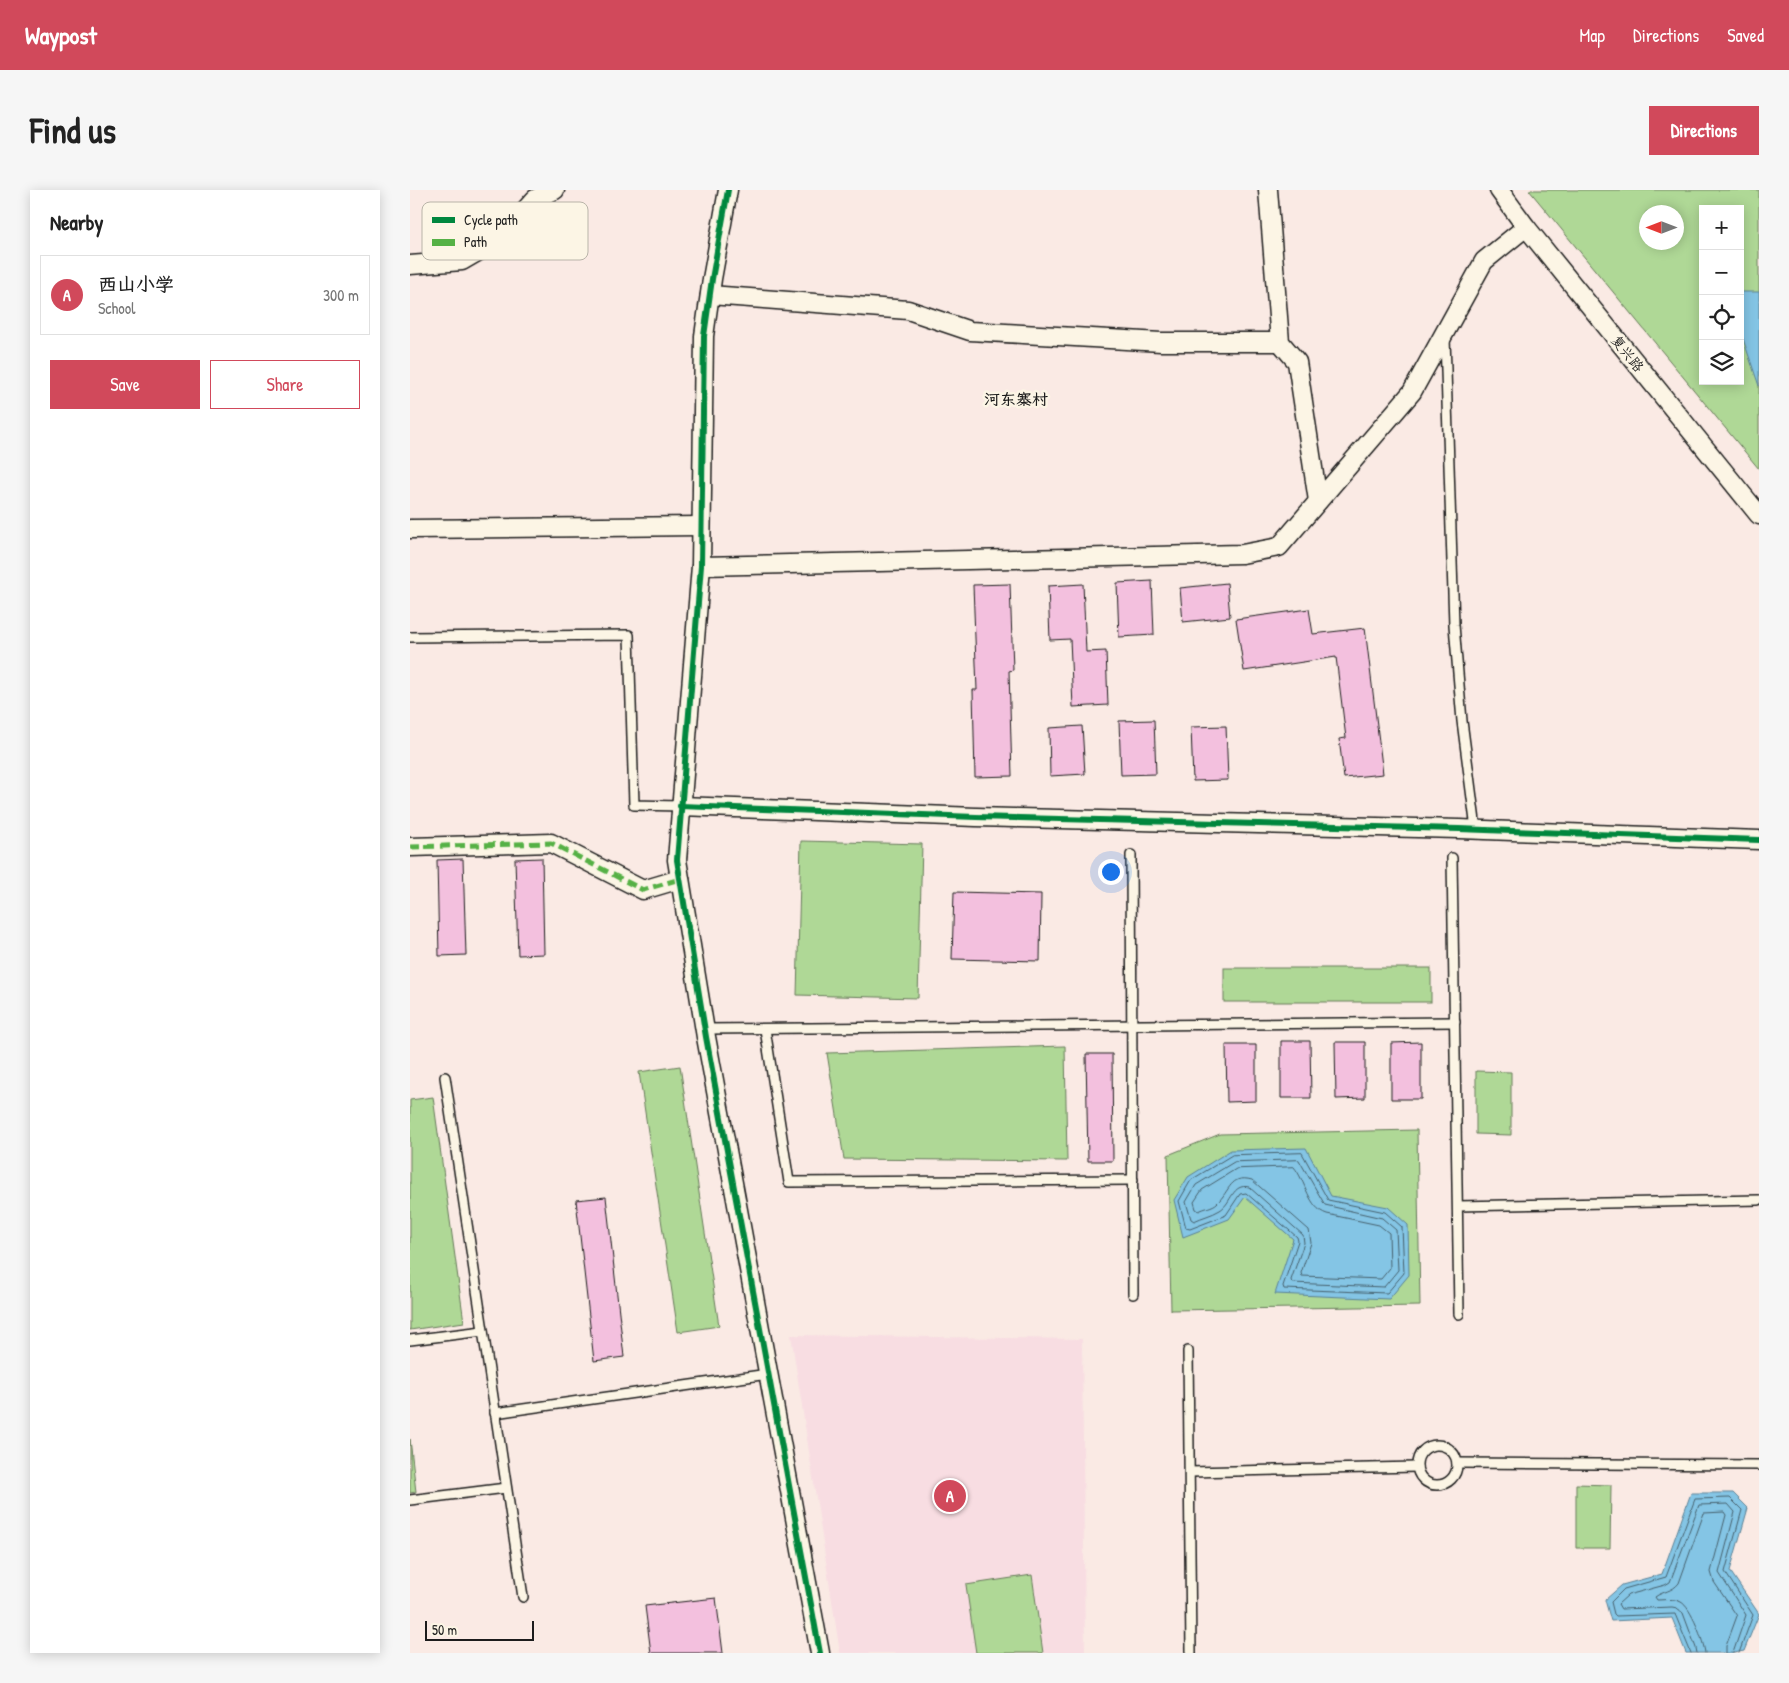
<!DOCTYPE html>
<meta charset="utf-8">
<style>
:root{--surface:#fff;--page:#f6f6f6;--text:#222;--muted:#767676;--line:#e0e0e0;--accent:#d1495b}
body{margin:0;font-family:"Patrick Hand","LXGW WenKai TC",sans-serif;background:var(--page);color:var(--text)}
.controls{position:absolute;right:15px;top:15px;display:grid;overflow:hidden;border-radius:0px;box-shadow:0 2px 12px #0003}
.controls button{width:45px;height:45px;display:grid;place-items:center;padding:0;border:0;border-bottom:1px solid var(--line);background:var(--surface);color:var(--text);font:25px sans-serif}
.compass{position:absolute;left:1229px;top:15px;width:45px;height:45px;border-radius:50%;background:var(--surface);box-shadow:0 2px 12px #0003;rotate:270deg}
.scale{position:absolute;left:15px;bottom:12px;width:109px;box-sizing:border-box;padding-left:5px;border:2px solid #1c1c1c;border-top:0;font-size:14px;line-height:18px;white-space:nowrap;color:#1c1c1c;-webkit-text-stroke:4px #fcf5e5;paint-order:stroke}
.you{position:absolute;left:700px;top:681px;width:18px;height:18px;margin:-12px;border:4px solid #fff;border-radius:50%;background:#1a73e8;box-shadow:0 0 0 8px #1a73e833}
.badge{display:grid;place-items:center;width:32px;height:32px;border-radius:50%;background:var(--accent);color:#fff;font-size:16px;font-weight:700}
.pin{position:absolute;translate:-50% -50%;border:2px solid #fff;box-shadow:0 1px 5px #0006}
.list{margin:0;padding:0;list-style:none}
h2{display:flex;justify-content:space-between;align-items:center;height:65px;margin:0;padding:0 20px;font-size:21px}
h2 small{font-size:16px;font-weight:400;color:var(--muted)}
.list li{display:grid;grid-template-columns:32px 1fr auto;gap:15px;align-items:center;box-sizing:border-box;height:80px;margin:0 10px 10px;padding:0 10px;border:1px solid var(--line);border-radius:0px}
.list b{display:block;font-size:19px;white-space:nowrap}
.list p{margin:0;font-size:16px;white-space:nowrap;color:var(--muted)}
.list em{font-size:16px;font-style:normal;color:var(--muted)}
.actions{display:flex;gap:10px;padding:15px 20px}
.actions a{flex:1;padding:11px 0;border:1px solid var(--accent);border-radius:0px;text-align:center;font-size:18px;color:var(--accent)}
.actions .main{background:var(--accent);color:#fff}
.icon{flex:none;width:28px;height:28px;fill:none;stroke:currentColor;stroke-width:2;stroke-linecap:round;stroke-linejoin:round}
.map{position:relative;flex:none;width:1349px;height:1463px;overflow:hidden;border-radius:0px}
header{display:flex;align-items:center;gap:30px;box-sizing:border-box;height:70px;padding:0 25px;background:var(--accent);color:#fff}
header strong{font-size:24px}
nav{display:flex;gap:28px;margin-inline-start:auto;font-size:18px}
.intro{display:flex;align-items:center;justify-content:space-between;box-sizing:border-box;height:120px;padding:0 30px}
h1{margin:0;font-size:35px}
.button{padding:12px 22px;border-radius:0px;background:var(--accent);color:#fff;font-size:18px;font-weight:700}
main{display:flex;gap:30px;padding:0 30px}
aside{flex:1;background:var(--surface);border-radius:0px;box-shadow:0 2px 12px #0003}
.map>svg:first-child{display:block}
.built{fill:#f8dde2}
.green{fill:#afd896;stroke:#667a59;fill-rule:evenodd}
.water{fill:#84c5e5;stroke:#5a8195}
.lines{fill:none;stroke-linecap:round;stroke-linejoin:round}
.shore{stroke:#46606c;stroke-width:1}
.building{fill:#f3c0de;stroke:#1c1c1c}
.lane-casing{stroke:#1c1c1c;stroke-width:12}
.street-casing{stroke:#1c1c1c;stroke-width:21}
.lane{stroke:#fcf5e5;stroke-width:9}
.street{stroke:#fcf5e5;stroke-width:18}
.quiet{stroke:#55b145;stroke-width:5;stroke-dasharray:10 5;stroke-linecap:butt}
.cycleway-casing{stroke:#fcf5e5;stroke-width:9}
.cycleway{stroke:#00873e;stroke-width:6}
.labels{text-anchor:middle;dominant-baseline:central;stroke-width:5;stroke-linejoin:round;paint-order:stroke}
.street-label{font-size:14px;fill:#1c1c1c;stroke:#fcf5e5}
.quarter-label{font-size:16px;font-weight:bold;fill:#1c1c1c;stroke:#fcf5e5}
.key{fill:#fcf5e5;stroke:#b9b4a9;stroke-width:1}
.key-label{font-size:14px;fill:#1c1c1c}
</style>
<header>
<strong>Waypost</strong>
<nav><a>Map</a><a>Directions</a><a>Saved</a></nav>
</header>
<div class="intro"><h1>Find us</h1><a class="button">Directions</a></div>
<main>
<aside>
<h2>Nearby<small></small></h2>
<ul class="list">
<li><span class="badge">A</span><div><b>西山小学</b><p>School</p></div><em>300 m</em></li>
</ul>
<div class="actions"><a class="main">Save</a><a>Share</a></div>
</aside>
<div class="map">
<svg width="1349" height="1463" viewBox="0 0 1349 1463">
<rect width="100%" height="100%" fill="#faeae4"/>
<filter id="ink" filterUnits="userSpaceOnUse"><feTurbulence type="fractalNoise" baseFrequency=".02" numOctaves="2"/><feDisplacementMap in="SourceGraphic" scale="10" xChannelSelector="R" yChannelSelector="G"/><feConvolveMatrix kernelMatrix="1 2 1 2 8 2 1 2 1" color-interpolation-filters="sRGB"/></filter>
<g filter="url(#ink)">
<!-- built -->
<path class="built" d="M381,1145l291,4 3,314h-245z"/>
<!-- green -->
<g class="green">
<path d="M1119,0h230v279zM1293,19h37v172h-37zM1236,22h30v30h-30z"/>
<path d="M391,651l121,3 -4,154 -121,-3z"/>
<rect x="814" y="778" width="207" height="34"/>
<path d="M655,856l2,115 -223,-2 -17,-106z"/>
<path d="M270,876l39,260 -41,6 -39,-260z"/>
<path d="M1066,881l35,1v63l-35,-1z"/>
<path d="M23,907l31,225 -54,8v-230z"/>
<path d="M1007,940l3,176 -249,4 -3,-155 52,-21z"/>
<path d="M0,1249l6,53 -6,1z"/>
<path d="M1166,1294l35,1 -1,63h-34z"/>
<path d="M622,1385l11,78h-67l-10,-68z"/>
</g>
<!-- water -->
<g class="water">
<path d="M1330,102h19v94l-19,-56z"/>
<path d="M896,958l25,48 57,11 20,18 1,50 -20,24 -114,-5 18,-55 -48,-42 -16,22 -46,18 -9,-37 14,-23 43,-27z"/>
<path d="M1281,1303h42l15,15 -18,63 29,43 -15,37 -10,2h-48l-14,-35 -61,3 -6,-21 17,-15 40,-11z"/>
</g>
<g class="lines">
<!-- shore -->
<g class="shore">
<path d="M892,963l26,47 57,12 17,15 2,46 -17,20 -103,-4 -1,-3 15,-45 -1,-4 -51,-44 -6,1 -14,21 -36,14 -4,-1 -7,-27 12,-21 41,-25z"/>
<path d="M889,970l26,45 57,13 14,12 2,40 -14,17 -92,-4 -1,-3 13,-37 -1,-8 -54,-48c-17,-4 -17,16 -29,23 -8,5 -18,7 -26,11l-3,-2 -5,-17 10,-17 38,-23z"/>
<path d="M884,977c12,14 14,41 33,47l52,11 10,8 1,35 -9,11 -79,-3 -1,-3 10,-30 -2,-13 -57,-50c-22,-6 -22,11 -35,23 -4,4 -13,5 -18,8l-3,-2 -2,-7 8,-12 34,-21z"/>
<path d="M1281,1463l-16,-39 -59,2 -2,-2 -3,-12 13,-13 42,-12 29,-78 35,-1 12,12 -17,62 28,43 -14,38"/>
<path d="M1287,1463l-1,-5 -13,-35 -6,-5 -5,-1 -51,2 -3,-5 10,-9 37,-10 5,-3 29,-77 29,-1 7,8 -16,61 27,42 -13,38"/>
<path d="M1295,1463c-1,-11 -14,-46 -24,-51 -7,-4 -16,-2 -24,-2l-2,-3c8,-6 17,-5 24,-14l25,-70 20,-1 2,3 -15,57 3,10 23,34 -11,30v7"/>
</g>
</g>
<!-- building -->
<g class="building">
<path d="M742,391l2,54 -35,2 -2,-54z"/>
<path d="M817,393l3,34 -47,5 -3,-34z"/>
<path d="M600,394l3,86 -4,1 3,105 -37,1 -2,-87h4l-4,-105z"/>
<path d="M673,394l3,68 20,-1 2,54 -35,2 -3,-68 -20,1 -2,-54z"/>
<path d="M899,419l4,25 52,-6 18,146 -39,4 -5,-39 7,-1 -10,-81 -92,14 -8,-52z"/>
<path d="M744,530l2,54 -35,1 -2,-54z"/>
<path d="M672,536l3,48 -35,2 -1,-48z"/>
<path d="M816,536l2,54 -35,1 -2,-54z"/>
<path d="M132,668l2,96 -26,1 -3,-96z"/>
<path d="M53,669l3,96 -27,1 -2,-96z"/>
<path d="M544,702l87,2 -1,67 -88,-2z"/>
<path d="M871,851h29l1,57h-30z"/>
<path d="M925,852h30v56l-29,1z"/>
<path d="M1011,852v57h-30v-56z"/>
<path d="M816,855h30v56l-29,1z"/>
<path d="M676,864h26l1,107h-25z"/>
<path d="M196,1007l18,160 -30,4 -18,-161z"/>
<path d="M306,1408l7,55h-72l-6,-47z"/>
</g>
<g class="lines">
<defs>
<g id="lane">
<path d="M1035,148l9,287 8,96 14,108"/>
<path d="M0,447l219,-2 5,170 46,1"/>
<path d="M721,665l2,439"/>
<path d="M1042,668l7,456"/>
<path d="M295,839l750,-7"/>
<path d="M355,839l24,153 344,-2"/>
<path d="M35,887l78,520"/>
<path d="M1048,1016l301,-6"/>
<path d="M0,1150l73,-9"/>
<path d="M778,1161l3,302"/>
<path d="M85,1223l273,-39"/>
<circle cx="1027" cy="1275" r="20"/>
<path d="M1047,1273l302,2"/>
<path d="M780,1282l227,-5"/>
<path d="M0,1310l96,-12"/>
</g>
<g id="street">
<path d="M318,0l-16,89 -8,57 -3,230 -24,294 29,177 114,616"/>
<path d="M858,0l12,152 17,20 21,139"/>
<path d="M1089,0l27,37 233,288"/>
<path d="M0,75l52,-4 36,-21 37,-41 20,-9"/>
<path d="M300,105l198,15 62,21 191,11h119"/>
<path d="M0,339l291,-3"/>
<path d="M291,376l541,-12 37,-7 133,-155 72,-131 42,-34"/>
<path d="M270,616l296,11 483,12 300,11"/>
<path d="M0,657l141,-4 92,47 37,-11"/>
</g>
</defs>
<!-- lane casing -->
<use href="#lane" class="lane-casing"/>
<!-- street casing -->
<use href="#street" class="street-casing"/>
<!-- lane -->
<use href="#lane" class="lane"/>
<!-- street -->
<use href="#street" class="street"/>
<!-- quiet -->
<path class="quiet" d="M0,657l141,-4 92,47 37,-11"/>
<defs>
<g id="cycleway">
<path d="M318,0l-16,89 -8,57 -3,230 -24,294 29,177 114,616"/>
<path d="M270,616l296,11 483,12 300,11"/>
</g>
</defs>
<!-- cycleway casing -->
<use href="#cycleway" class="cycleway-casing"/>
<!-- cycleway -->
<use href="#cycleway" class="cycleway"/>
</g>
</g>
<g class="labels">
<!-- street labels -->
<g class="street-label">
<text transform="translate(1218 163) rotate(51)">复兴路</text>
</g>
<!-- quarter labels -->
<g class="quarter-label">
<text x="606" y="209">河东寨村</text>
</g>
</g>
<!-- legend -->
<rect x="12" y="12" width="166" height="58" rx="8" class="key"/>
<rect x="22" y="27" width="23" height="6" fill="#00873e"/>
<rect x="22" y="49" width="23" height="7" fill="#55b145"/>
<g class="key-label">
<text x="54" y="35">Cycle path</text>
<text x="54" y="57">Path</text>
</g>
</svg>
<div class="controls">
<button>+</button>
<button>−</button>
<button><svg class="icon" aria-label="locate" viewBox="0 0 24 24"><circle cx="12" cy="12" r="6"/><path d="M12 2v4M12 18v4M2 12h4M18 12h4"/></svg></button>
<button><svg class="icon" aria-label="layers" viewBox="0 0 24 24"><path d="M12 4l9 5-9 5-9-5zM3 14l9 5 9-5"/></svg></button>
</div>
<svg class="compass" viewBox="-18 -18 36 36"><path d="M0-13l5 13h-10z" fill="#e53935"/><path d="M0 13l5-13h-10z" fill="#767676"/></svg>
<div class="scale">50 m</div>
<div class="you"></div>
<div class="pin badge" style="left:540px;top:1306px">A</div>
</div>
</main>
